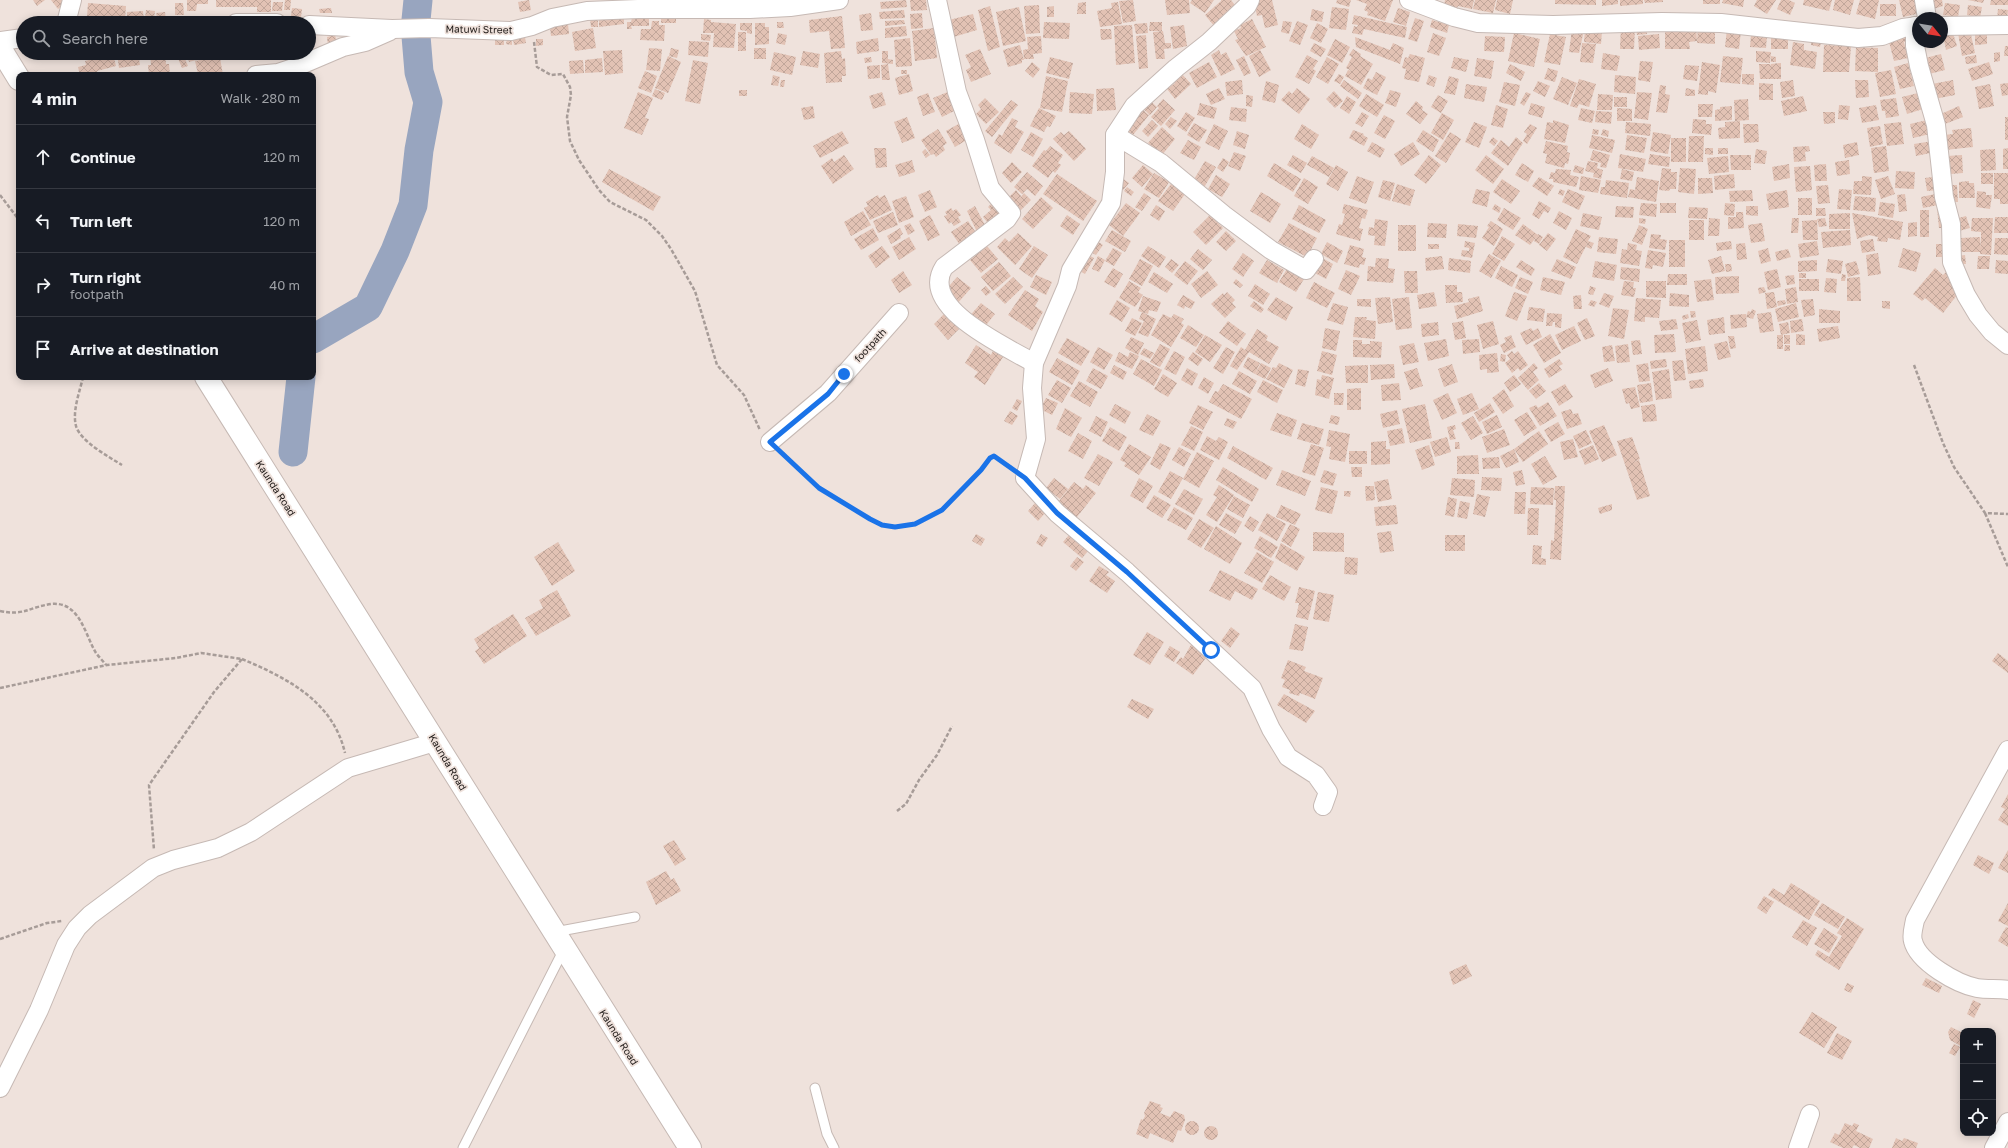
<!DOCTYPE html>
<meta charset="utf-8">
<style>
:root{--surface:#171b24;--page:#242831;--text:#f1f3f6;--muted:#9ea1a6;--line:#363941}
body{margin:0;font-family:"Golos Text",sans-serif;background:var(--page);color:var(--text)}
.controls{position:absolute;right:12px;bottom:12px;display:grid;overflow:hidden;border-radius:8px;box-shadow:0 2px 10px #0003}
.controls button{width:36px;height:36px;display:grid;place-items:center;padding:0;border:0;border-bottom:1px solid var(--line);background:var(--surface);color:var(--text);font:20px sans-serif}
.compass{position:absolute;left:1912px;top:12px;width:36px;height:36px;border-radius:50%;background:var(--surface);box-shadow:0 2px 10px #0003;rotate:120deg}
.stop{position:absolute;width:12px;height:12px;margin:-9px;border:3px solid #1a73e8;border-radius:50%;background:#fff}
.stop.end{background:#1a73e8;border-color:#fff;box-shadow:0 1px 4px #0008}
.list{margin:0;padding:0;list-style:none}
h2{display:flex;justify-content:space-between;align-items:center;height:52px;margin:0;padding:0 16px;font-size:17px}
h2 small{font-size:13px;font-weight:400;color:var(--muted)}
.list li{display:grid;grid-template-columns:26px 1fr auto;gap:12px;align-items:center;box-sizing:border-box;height:64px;padding:0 16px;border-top:1px solid var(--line)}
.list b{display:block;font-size:15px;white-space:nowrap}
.list p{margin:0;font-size:13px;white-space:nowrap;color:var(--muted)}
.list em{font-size:13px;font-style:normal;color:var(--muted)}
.icon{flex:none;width:22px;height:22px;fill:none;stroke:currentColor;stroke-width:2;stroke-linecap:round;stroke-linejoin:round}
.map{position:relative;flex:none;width:2008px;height:1148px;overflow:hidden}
.search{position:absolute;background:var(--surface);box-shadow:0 2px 10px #0003;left:16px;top:16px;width:300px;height:44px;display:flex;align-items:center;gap:10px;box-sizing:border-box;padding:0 14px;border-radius:22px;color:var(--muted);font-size:15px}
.panel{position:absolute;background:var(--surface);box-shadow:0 2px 10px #0003;left:16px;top:72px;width:300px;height:308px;border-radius:8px}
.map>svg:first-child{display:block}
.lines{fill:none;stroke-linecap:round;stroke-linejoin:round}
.river{stroke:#98a5bf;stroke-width:29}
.building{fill:url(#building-cross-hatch)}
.service-casing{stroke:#c6b9b4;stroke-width:11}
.minor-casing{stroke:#c6b9b4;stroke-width:20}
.secondary-casing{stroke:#c6b9b4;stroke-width:24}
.path{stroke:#a79c98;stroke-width:2.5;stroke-dasharray:4 2;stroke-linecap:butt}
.service{stroke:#fff;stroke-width:9}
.minor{stroke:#fff;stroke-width:18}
.secondary{stroke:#fff;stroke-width:22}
.route{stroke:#1a73e8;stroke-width:5}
.labels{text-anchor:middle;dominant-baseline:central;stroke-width:3.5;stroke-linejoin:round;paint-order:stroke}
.street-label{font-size:10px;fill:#1e1917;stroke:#efe2dc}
</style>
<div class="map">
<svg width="2008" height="1148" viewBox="0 0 2008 1148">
<defs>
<pattern id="building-cross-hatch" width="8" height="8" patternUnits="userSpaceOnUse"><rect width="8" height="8" fill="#e2c2b4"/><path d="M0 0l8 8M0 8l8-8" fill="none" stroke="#c1a69a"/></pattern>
</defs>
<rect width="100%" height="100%" fill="#efe2dc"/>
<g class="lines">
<!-- river -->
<g class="river">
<path d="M416,20l2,-20"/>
<path d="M313,339l55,-32 27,-56 18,-46 6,-55 9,-48 -9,-30 -3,-36"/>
<path d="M293,452l8,-75"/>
</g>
</g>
<!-- building -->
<g class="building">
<path d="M33,0h12l-8,6z"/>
<path d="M51,0h19l-12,9z"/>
<path d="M187,0h21v4h-11l-1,7h-9z"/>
<path d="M216,0h55v12h-14v-5h-41z"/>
<path d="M285,0h6l-1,10h-6z"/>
<path d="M529,0l2,10 -11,2 -2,-10z"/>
<path d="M906,0l1,7 -26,2 -1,-7z"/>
<path d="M910,0h16l1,10 -16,1z"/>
<path d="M1133,0l3,21 -13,2 -4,-22z"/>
<path d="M1165,0h24l1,13 -23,2z"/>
<path d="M1192,0h22l-9,13 -15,-10z"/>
<path d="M1221,0h10l7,9 -23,18 -10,-12 16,-14z"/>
<path d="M1260,0h12l6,25 -13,3 -3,-13 -5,1 -3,-14z"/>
<path d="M1337,0h14l-2,7 -13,-4z"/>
<path d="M1356,0h37l-8,21 -18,-6 1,-3 -4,-2 3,-6z"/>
<path d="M1445,0h29l-2,9 -14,-3 -1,2 -13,-3z"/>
<path d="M1475,0h21l-3,13 -20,-4z"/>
<path d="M1497,0h16l-3,14 -15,-4z"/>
<path d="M1555,0h41v5l-41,-1z"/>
<path d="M1602,0h16v4l-16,2z"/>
<path d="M1620,0h23v4l-23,2z"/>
<path d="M1644,0h19v2l-18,1z"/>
<rect x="1703" y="0" width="17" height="4"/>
<path d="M1723,0h21l-1,7 -21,-4z"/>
<path d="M1757,0h19l-9,14 -13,-8z"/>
<path d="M1781,0h8l6,3 -5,12 -13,-6z"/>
<path d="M1804,0h28l-3,11 -26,-6z"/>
<path d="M1835,0h19l-4,15 -17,-5z"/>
<path d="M1860,0h19l-4,19 -19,-5z"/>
<path d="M1899,0h19l3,13 -18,4z"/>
<path d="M1928,0h14l1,6 -13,4z"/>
<path d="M1968,0h16l-1,3z"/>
<path d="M1991,0h17v5h-18z"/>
<path d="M273,2h10l-1,9h-10z"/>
<path d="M1086,2v12h-9l1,-11z"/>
<path d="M1118,2l4,22 -22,3 -3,-16 15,-3 -1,-5z"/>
<path d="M88,3l38,3 -1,14 -38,-3z"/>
<path d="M175,3h8l1,12h-9z"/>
<path d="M1945,3l15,2 -2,12 -15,-2z"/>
<rect x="1880" y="4" width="16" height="12"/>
<path d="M1039,5l1,28 -14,1 -2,-28z"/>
<path d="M1968,5l14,2 -2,11 -13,-3z"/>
<path d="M990,6l10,41 -12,4 -10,-41z"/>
<path d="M1054,6v11h-7v-10z"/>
<path d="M1019,7l7,34 -23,5 -7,-34z"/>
<path d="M1332,7l17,2 -3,21 -17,-2z"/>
<path d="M292,8l10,1 -1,8 -10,-1z"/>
<path d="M331,8l1,5h-12l-1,-4z"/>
<path d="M1398,8l12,4 -4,14 -13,-4z"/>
<path d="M1312,9l12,3 -2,10 -12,-2z"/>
<path d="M1998,9l10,1 -1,9h-10z"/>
<path d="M146,10l9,1 -1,8 -9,-1z"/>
<path d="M904,10l1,8 -25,1 -1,-7z"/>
<path d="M143,11l1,10 -17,1v-10z"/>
<path d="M165,12l1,9 -8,1 -2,-9z"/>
<path d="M871,13l2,17 -12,1 -2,-16z"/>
<path d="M922,13l1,15 -12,1 -1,-15z"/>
<path d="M973,14l4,16 -27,8 -5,-17z"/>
<rect x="661" y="15" width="15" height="8"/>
<path d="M1354,15l53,12 -2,11 -41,-9 -2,6 -10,-2 2,-7 3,1 1,-2 -6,-1z"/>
<path d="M842,16l3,32 -14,1 -2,-18 -19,2 -1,-13z"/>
<path d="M624,17v7l-25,3v-8z"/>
<path d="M632,18h17v8h-18l1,3h-5v-7h4z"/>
<path d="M1415,18l9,3 -7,21 -9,-3z"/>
<path d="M590,19h8v8h-7z"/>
<path d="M704,19l7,1v2l25,2 -2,24 -21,-1 1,-14h-11z"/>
<path d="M1252,19l14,28 -20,9 -11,-16 3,-1 -4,-8 7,-3 -1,-3z"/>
<path d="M904,20l1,4 -20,2v-5z"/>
<path d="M1432,20l17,5 -2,8 -17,-6z"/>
<path d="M652,21h7v4h6l-1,16 -24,-1 1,-11h10z"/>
<path d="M1283,21l9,1 -3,12 -8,-2z"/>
<path d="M1297,21l11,4 -8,20 -11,-4z"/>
<path d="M777,22h6l1,6h-7z"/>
<path d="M1044,22l26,1 -1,16 -26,-1z"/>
<path d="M1150,22h12v9h-13z"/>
<path d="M740,23h12v11l-5,-1v-2l-7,-1z"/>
<path d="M755,23h10v4h4v17l-14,1z"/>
<path d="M1147,23l1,10 -12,1 -2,-10z"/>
<path d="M1317,23l11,6 -7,14 -11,-5z"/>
<path d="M568,24l1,10 -18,2 -1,-9z"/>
<path d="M1698,24h17v20l-18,-1z"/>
<path d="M1132,25l3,38 -19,2 -2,-39z"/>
<path d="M1184,25l3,21 -14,3 -3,-22z"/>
<path d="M1646,25l1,9 -10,1 -1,-9z"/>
<path d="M1696,25l1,16 -8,1 1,7h-25v-23z"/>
<path d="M906,26l1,10 -22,2v-10z"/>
<path d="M1621,26l14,1 -1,22h-14z"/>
<path d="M1951,27l6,19 -11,4 -4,-20z"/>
<path d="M593,28l3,20 -21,3 -3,-19z"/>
<path d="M934,28l3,30 -22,3 -3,-30z"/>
<path d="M1100,29h11l1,10 -11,1z"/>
<path d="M1572,29l12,1 -5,23 -10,-1z"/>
<path d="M1727,29l14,1 -2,19 -14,-2z"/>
<path d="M1585,30l17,1 -1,13 -17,-2z"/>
<path d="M1970,30l5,23 -13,3 -4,-23z"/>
<path d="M1163,31l2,12h6v5l-7,1 1,10h-9l-3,-27z"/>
<rect x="738" y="32" width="8" height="19"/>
<path d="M1910,32l2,9 -8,1 4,16 -14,3 -6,-23z"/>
<path d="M1987,32v12l-12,1v-12z"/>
<path d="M778,33l9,2 -2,10 -9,-2z"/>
<path d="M1433,33l13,5 -7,18 -12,-4z"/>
<path d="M1514,33l26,6 -6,28 -26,-6z"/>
<path d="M701,34l10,1 -1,6 -9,-1z"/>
<path d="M1550,34l16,3 -6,28 -16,-3z"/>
<path d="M1659,34l1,14 -21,2 -1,-14z"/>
<path d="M335,35l2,8 -9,2 -1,-8z"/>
<path d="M1146,35l2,33 -9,1 -3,-33z"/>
<path d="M1751,35l16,1 -1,12 -16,-1z"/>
<path d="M1813,35l9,2 -2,10 -9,-2z"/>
<path d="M1041,36l1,17 -9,1 1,5h-10l-1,-9 5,-1 -1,-12z"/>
<path d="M1485,36l20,1 -1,15 -20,-1z"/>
<rect x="1771" y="36" width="17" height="13"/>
<path d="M525,37l1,6 -12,2 -1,-6z"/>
<path d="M1355,37l35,13 3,-7 11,5 -4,16 -44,-17z"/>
<path d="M878,38l1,13 -22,3 -1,-12z"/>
<path d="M910,38l2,28 -16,1 -2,-27z"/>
<rect x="495" y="39" width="9" height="6"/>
<path d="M507,39h5v6l-6,-1z"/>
<path d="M536,39h7v6l-7,1z"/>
<path d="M1335,39l15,8 -8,16 -15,-8z"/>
<path d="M689,41l20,1 -1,15 -20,-2z"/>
<path d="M1793,42l11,2v6l13,2 -2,17 -25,-4z"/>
<path d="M1919,42h17l-15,6z"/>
<path d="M1314,43l12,6 -5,8 -11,-6z"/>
<path d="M1582,43l14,1 -3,19 -13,-1z"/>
<path d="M1020,45l4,15h-2v3l-14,4 -5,-17z"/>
<path d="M1824,45l27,1 -2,26h-26z"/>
<path d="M2005,46h3v10h-4z"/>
<path d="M1856,47l22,1v24l-23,-1z"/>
<path d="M649,48l13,1 -2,22 -14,-1z"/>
<path d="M671,48l8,2 -2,8 -8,-2z"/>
<rect x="754" y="48" width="12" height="11"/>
<path d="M980,49l11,25 -20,8 -5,-12 5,-3 -6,-12z"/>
<path d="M1353,49l8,5 -1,2 13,8 -12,21 -16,-9 3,-6 4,1 -6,-3 6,-11 -3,-2z"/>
<path d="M622,50l1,23 -18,2 -2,-24z"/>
<path d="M1219,50l2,5 5,-3 9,17 -14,7 -10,-21z"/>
<path d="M1260,50l11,20 -12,7 -10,-21z"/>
<path d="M803,51l17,3 -2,14 -18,-3z"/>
<path d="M841,51l1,8 3,-1 1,18h-4v6l-16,1 -2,-30z"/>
<path d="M882,51h6v8l5,1v4l-11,-1z"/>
<path d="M1756,51l15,1 -1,11 -14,-1z"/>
<path d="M774,52l22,5 -4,18 -22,-5z"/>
<path d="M2000,52v9l-6,1v-9z"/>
<path d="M117,53h21l2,12 -21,3z"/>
<rect x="139" y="53" width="11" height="5"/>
<path d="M150,53h15l1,11h3l1,11h-21l-1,-10h3z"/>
<path d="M187,53h15l1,3 -4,1 1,2 -11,3z"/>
<path d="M203,53h26l1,3 -10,2 3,17h-15v-3l-10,2 -3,-13 9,-2z"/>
<path d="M1603,53l17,3 -3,15 -16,-2z"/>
<path d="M113,54l3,12 -19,5 2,4h-19l-2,-8 8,-2 -1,-4z"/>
<path d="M183,54l5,12 -6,2 -5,-12z"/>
<path d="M1410,54l15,4 -6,24 -15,-3 2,-10 -4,-1 3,-11 3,1z"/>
<path d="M1941,54l4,16 -16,4 -4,-16z"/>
<path d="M1307,55l11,6 -5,8 3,2 -7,13 -14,-7z"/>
<path d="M1976,55l1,8 -11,1 -1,-7z"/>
<path d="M668,56l13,6 -13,31 -13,-5z"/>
<path d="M1244,56l7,17 -7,3 -8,-16z"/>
<path d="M1723,56l20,2 -3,26 -20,-2z"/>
<path d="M1771,56l5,1v5h-5z"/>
<path d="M871,57l1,5 -7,1 -1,-5z"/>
<path d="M1050,57l23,6 -4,16 -23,-6z"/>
<path d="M1327,57l12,7 -11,20 -12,-7z"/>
<path d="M1454,57l15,3 -3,12 -15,-4z"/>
<path d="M602,58l1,14 -18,1v-13z"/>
<path d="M1477,58l17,3 -3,18 -17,-3z"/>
<path d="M583,60l1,13 -14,1 -1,-13z"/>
<path d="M693,60l15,3 -8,41 -15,-3z"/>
<path d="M1640,61l13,1 -3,20 -12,-2z"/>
<path d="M1032,62l8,7 -7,9 -8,-7z"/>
<path d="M1209,62l8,15 -20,11 -8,-15z"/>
<path d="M1702,62l18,3 -4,28 -8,-2v4l-10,-1z"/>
<path d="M1989,62l4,12 -21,7 -4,-12z"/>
<path d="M1781,63v16h-21l-1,-15h11l1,2v-2z"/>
<path d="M1908,63l6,23 -14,3 -6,-22z"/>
<path d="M888,64l2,16h-8l-1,-15z"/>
<path d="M1510,64l15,8 -4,9 -15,-8z"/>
<path d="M880,65v13l-12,1 -1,-13z"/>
<path d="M1685,65l14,1 -2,15 -14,-2z"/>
<path d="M1548,68l10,3 -3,11 -11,-3z"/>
<rect x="901" y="70" width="6" height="4"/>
<path d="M1891,70l5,24 -16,3 -5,-24z"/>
<path d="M645,71l12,5 -6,17 -13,-5z"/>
<path d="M1376,72l10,5 -9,18 -14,-7 5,-10 4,2z"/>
<path d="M1181,73l10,11 -16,15 -8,-10 8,-6 -3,-3z"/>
<path d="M909,74l4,17 -14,4 -4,-17z"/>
<path d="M1339,74l5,3 -4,7 -6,-3z"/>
<path d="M1742,74h12v11l-12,-1z"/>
<path d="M773,75l7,2 -2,9 -7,-1z"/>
<path d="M1429,75l8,3 -3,9 -8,-3z"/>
<path d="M1615,75l21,2 -1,17 -21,-2z"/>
<path d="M1046,76l22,5 -6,31 -22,-4z"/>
<path d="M1449,76l10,3 -4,16 -11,-2z"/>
<path d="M1562,77l15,6 -9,22 -15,-6z"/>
<path d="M1579,79l17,5 -7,23 -10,-3 -2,4 -7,-2z"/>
<path d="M781,80h4l-1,7h-4z"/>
<path d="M1242,80l1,14 -16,2 -2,-14z"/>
<path d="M1344,80l18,13 -4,6 -18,-13z"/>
<path d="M1793,80l2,16 -13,2 -2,-16z"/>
<path d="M1855,80h13l1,17 -13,1z"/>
<path d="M1953,80l2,15 -21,4 -2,-15z"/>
<path d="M1266,81l13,4 -4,18 -13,-3z"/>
<path d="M1538,81l12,5 -5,11 -12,-6z"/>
<path d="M1504,82l16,3 -5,21 -16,-4z"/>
<path d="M1759,83l14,1v16h-14z"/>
<path d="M2008,83v12l-6,1 -2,-12z"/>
<path d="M1466,84l21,3 -3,15 -20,-4z"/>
<path d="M1990,84l4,22 -15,3 -4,-22z"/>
<path d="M1660,85l6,1 -1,8 5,1 -3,18 -11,-1z"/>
<path d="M1114,88l2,22 -19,1 -1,-22z"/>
<path d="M1219,88l6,11 -14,6 -5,-11z"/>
<path d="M1297,88l13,11 -11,15 -18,-14 8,-9 3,3z"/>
<path d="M1686,88l9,2v6h-10z"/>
<path d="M655,89l10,4 -3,7 -10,-4z"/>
<rect x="739" y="90" width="8" height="6"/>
<path d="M1390,90l11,3 -5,14 -11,-4z"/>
<path d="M950,91l8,18 -16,8 -9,-19z"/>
<path d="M1334,91l9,10 -8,7 -9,-9z"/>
<path d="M638,92l15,6 -8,20 4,1 -7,16 -18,-7z"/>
<path d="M882,92l4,13 -13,4 -4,-13z"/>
<path d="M1070,92l24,2 -2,20 -23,-1z"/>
<path d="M1526,92l5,2 -7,12 -4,-3z"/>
<path d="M1637,92l15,1 -4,27 -14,-2z"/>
<path d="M928,93l7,19 -12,4 -6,-19z"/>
<path d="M1918,93l5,16 -16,5 -5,-17z"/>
<path d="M1366,94l18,11 -7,12 -18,-11z"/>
<path d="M1598,94l15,1 -1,15h-15z"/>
<path d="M1246,95l7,1 -1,11 -6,-1z"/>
<path d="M1438,95l10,6 -7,12 -10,-6z"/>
<path d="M1347,96l9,6 -7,12 -9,-6z"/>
<path d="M1803,96l4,15 -23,5 -3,-15z"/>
<rect x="1614" y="97" width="13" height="10"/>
<path d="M985,98l14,14 -13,12 -10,-10 5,-5 -3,-4z"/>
<path d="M1147,98l10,9 -7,8 -10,-9z"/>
<path d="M1896,98l3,18 -13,2 -1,-7h-3l-2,-11z"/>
<path d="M1163,99l12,11 -14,16 -10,-9 8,-9 -2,-2z"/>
<path d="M1748,99l1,21 -14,1 -1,-21z"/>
<path d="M1011,100l7,5 -26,32 -7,-6z"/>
<path d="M1416,101l7,6 -1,3 6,4 -8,10 -14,-10z"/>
<path d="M1200,103l17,5 -3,11 -17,-4z"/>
<path d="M1531,103l14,4 -3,11 -14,-4z"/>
<path d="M1698,104h15l-1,13h-14z"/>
<path d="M1496,105l12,4 -5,19 -12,-3z"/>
<path d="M1839,105l11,1 -2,14 -10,-1z"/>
<path d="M1876,105l3,15 -17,3 -3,-15z"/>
<path d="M813,106l2,12 -11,2 -3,-12z"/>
<path d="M1138,106l11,9 -16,20 -11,-9z"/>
<path d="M1732,106v14l-17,1v-11l5,-1v-2z"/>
<path d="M1959,106l4,11 -18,7 -4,-10z"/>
<path d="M1231,107l16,2 -1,13 -17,-2z"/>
<path d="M1039,108l17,8 -6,11 -3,-1 -3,6 -14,-6z"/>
<path d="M1581,108l14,3 -3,12 -14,-3z"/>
<path d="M1617,108l15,1v12h-15z"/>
<path d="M1596,111l16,1 -1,12 -16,-2z"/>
<path d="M1186,112l9,6 -9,14 -9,-6z"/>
<path d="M1362,112l7,4 -7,11 -7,-4z"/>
<path d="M1823,112h12v11l-11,1z"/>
<path d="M1442,113l12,7 -11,20 -12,-7z"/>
<path d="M1384,115l11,6 -10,18 -11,-6z"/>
<path d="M907,117l8,21 -13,5 -8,-21z"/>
<path d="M1171,117l6,4 -7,8 -5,-5z"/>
<rect x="2005" y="117" width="3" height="23"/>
<path d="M1012,118l6,3 -3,6 9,5 -13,22 -17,-11 5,-9 3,2z"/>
<path d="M1693,119l13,1v4h6l-1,11 -19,-2z"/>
<path d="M1152,120l6,6 -10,11 -6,-6z"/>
<path d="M1553,120l16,5 -4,18 -21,-4 3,-17 6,1z"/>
<path d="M1927,120l3,14 -17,4 -3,-14z"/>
<path d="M1740,121v17l-21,1 -1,-11 7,-1v-5z"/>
<path d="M962,122l8,16 -15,9 -9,-16z"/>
<path d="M1474,122l13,5 -8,21 -14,-6z"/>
<path d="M1626,122l25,2 -1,12 -25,-3z"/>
<path d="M1901,122l3,22 -17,2 -3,-22z"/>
<path d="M1194,123l13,7 -8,12 -12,-7z"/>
<path d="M1214,124l14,7 -9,19 -14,-7z"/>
<path d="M1302,124l17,11 -8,14 -17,-10z"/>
<path d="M1530,124l7,4 -10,16 -4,-3 4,-7 -3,-2z"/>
<path d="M1743,124h15l1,18 -15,1z"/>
<path d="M1880,126l3,18 -13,3 -3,-19z"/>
<path d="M1162,127l13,12 -13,16 -14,-12z"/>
<path d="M1971,128l2,19 -28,3 -1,-15 9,-1 -1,-4z"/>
<path d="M938,129l9,14 -4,3 2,4 -9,7 -2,-3 -3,1 -10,-15z"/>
<path d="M1593,129l6,1 -1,5 -6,-1z"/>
<path d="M1603,129l6,2 -1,6 -7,-2z"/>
<path d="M1353,130l11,4 -1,1 5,3 -4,8 -15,-8z"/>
<path d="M1423,130l16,10 -6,12 -17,-11z"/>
<path d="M842,131l7,12 -29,15 -7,-12z"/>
<path d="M1069,131l17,18 -12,12 -21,-22 8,-7 3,3z"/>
<path d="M1237,131l12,4 -4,14 -12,-4z"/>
<path d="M1031,132l12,7 -10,18 -12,-7z"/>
<path d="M1450,132l11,7 -15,24 -11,-7z"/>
<path d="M1653,132l18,3 -3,19 -18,-3z"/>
<path d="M1592,135l23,5 -3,13 -23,-5z"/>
<path d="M1627,135l20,3 -3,15 -19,-3z"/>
<path d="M1689,136h15l-1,26h-15z"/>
<path d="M1493,137l5,4 -4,5 -5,-4z"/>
<path d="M1516,137l7,6 -15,23 -17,-13 10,-13 8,7z"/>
<rect x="1671" y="138" width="15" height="24"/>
<path d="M1188,140l13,7 -7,13 -14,-7z"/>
<path d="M1546,141l22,5 -1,6 3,1 -2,11 -3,-1 -1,5 -19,-5 2,-9 -4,-1z"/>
<path d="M1933,141l2,11 -19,4 -2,-12z"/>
<path d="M1372,142l13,7 -5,9 -13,-7z"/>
<path d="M1413,142l7,12 -19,12 -7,-12z"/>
<path d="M1857,142l2,13 -14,3 -2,-13z"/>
<path d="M1050,146l13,9 -5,8 3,2 -6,8 -2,-2 -5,7 -16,-12 12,-16 2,1z"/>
<path d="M1809,146l1,5 -5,1 1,9 -12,1 -1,-15z"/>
<path d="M1886,146l3,25 -15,2 -3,-25z"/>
<path d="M874,148h12l1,19 -11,1z"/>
<path d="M1705,148h8v7l-8,-1z"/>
<rect x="1718" y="148" width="10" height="6"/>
<path d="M2008,148v21h-5v-20z"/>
<path d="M925,149l5,6 -4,3 -4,-6z"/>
<path d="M1756,149l11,2 -2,13 -11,-1z"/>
<path d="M1995,149l1,21 -15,1 -1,-21z"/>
<path d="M1593,150l17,5 -4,13 -6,-1 1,-4 -11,-3z"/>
<path d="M1234,152l12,4 -6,15 -12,-5z"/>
<path d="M1620,154l26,5 -3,13 -25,-4z"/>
<path d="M1650,154l20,3 -1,10 -21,-3z"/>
<path d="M844,155l10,14 -21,15 -12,-18 11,-8 2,4z"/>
<path d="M1293,155l14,8 -6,10 -14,-8z"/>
<path d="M1429,155l12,10 -15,19 -12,-9z"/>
<path d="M1486,155l18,14 -11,15 -18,-14z"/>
<path d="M1730,155h21v15h-20z"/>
<path d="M1962,155l1,18 -12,1 -1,-10h-3v-8z"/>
<path d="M1312,156l22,12 -5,9 -22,-12z"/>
<path d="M1728,156l1,16 -20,2 -2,-16z"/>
<path d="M1223,158l6,4 -6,10 -6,-4z"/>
<path d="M912,160l3,12 -16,5 -4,-12z"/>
<path d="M1849,160l1,14 -13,2 -2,-14z"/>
<path d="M1205,161l11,6 -14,24 -9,-10z"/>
<path d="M1588,161l10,2 -1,5 6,2 -2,9 -8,-2 1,-4 -9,-2z"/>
<path d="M1012,162l10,10 -11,11 -9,-10z"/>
<path d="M1274,163l27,16 -8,13 -26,-16z"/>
<path d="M1522,163l12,8 -6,11 -13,-7z"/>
<path d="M1789,164l1,14 -16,3 -2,-14z"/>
<path d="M1826,164l1,17h-12l-1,-16z"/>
<path d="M1143,165l10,9 -11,13 -10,-9z"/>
<path d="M1336,165l12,7 -10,19 -12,-7z"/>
<path d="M1575,165l9,3 -1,6 -10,-2z"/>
<path d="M1810,166l2,24 -16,2 -2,-25z"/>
<path d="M1662,168l9,1v3h6l-1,17h-6l-1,2 -10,-1z"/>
<path d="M1680,168l16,1 -2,25 -16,-2z"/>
<path d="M609,169l52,28 -8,14 -51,-29z"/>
<path d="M1556,169l15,1 -1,5 9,2 -3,10 -23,-5v-3h-4l2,-7 4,1z"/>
<path d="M1622,169l12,3 -2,9 -12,-2z"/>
<path d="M1896,171l19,1 -1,17 -19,-1z"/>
<path d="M1027,172l16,14 -8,10 -8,-7 -5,5 -8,-7z"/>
<path d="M1154,173l15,9 -10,16 -15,-9z"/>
<rect x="1981" y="173" width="12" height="11"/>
<path d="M1994,173h14v31h-8v-5h-6z"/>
<path d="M1057,174l40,27 -14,20 -40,-27z"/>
<path d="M1734,174l1,14 -20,2 -1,-14z"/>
<path d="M1216,175l14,9 -8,13 -14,-8z"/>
<path d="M1357,176l17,6 -8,22 -17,-6z"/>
<path d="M1581,176l20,4 -3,13 -19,-3z"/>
<path d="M1862,176l10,1 -1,18 -18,-1 1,-13h8z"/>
<path d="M1888,176l7,18 -14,5 -6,-19z"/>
<path d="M1939,176l1,14 -13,1 -2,-13z"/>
<path d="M1539,177l15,9 -7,10 -15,-10z"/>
<path d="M1637,177l22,4 -3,21 -28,-5 2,-8 5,1z"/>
<path d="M1122,178l7,5 -6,7 -7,-6z"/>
<path d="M1304,178l14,9 -10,17 -14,-8z"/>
<path d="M1698,178h14l1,15 -15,1z"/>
<path d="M1502,179l18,12 -9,13 -18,-12z"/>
<path d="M1383,180l12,3 -5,18 -12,-4z"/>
<path d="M1606,180l23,3 -2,15 -27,-4 1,-7h4z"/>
<path d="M1969,181v2h5l1,15h-16v-16z"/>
<path d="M1171,184l14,10 -12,17 -15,-10z"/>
<path d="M1397,184l18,6 -5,16 -18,-5z"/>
<path d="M1828,185l2,18 -12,1 -2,-18z"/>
<path d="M1948,185h9l1,17h-9z"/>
<path d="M1127,187l7,5 -3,4 -7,-5z"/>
<path d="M1476,189l14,3 -3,15 -15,-4z"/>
<path d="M1560,189l5,2 -2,5 -5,-2z"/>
<path d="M1568,189l17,7 -6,14 -17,-8z"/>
<path d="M1839,189l13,1 -2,20 -13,-1z"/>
<path d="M930,190l7,17 -12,5 -7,-17z"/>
<path d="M1016,190l5,6 -1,2 4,-5 7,7 -14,14 -13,-12z"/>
<path d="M1752,190l1,11 -23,1 -1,-11z"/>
<path d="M1787,190l2,17 -20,3 -3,-16z"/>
<path d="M1977,191l9,1v3h6l-2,14 -14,-2z"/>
<path d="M1261,192l20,12 -11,19 -20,-12z"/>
<path d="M1144,193l7,5 -9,13 -7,-4z"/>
<path d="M1940,193l3,11 -20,4 -2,-11z"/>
<path d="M1905,194l2,17 -8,1 -2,-17z"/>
<path d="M878,195l1,3 6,-3 7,15 -22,10 -6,-12 4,-2 -2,-4z"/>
<path d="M906,196l8,21 -15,6 -7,-22z"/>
<path d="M1855,196l21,2 -1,14 -22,-2z"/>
<path d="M1041,197l12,11 -20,21 -11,-10z"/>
<rect x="1798" y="198" width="14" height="17"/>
<path d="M995,200l12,15 -15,13 -9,-11 8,-7 -3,-3z"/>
<path d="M1539,201l12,7 -3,5 -4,-2 -5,8 -7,-4z"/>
<path d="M1880,202l15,2 -2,14 -15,-3z"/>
<path d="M1126,203l14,10 -17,23 -14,-11z"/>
<path d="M1641,203l16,1 -1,13 -17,-2z"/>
<rect x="1660" y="203" width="16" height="10"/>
<path d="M1725,203l10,1 -1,12 -10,-1z"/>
<path d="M1344,204l24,6 -3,9 -3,-1 -3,10 4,1 -3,12 -24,-7 3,-10 3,1 3,-11 -3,-1z"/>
<path d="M1495,204l6,4 -2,5 -7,-4z"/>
<path d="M1156,205l9,6 -6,10 -9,-6z"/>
<path d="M1299,205l27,15 -7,13 -27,-14z"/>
<path d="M975,206l11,21 -9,5 -10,-21z"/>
<path d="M1616,206l18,1 -1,11 -18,-1z"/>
<path d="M1746,206h12v10l-12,-1z"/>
<path d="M1689,207l19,1 -1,11 -19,-1z"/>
<path d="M1944,207l2,21h-7l-2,-20z"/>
<path d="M951,208l2,3 3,-2 5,6 -3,2 3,5 -7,4 -3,-4 -2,2 -5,-8 3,-1 -2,-3z"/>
<path d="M1504,208l17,10 -8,12 -16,-10z"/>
<path d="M1816,208h9l1,8h-10z"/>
<rect x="1920" y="210" width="9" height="27"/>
<path d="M863,211l8,14 -20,11 -7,-14z"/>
<path d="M1559,211l13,7 -6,12 -13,-7z"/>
<path d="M893,212l5,13 -20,8 -5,-12z"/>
<path d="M1736,212h7l1,16 -16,1v-12h8z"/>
<path d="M1583,213l19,4 -3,13 -19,-4z"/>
<path d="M1850,213v16h-21v-15z"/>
<path d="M1852,213l51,9 -3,18 -12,-2 -1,4 -10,-1 1,-4 -9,-2 -12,4z"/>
<path d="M930,215l10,20 -12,6 -9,-20z"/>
<path d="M1067,215l13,9 -7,11 -13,-9z"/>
<path d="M1210,215l13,13 -17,17 -13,-13z"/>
<path d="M1966,216l4,12 -11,3 -4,-12z"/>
<path d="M1995,217h13v16h-14z"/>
<path d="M1639,218l7,1 -1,5 -6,-1z"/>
<path d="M1709,218l11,1 -1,17h-11z"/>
<path d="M1792,218h7l-1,15h-7z"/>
<path d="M1825,218l2,8 -8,1 -2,-8z"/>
<path d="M1972,218h21l-2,37 -11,-1v-2h-19v-14l19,-1 1,11v-16l-10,-1z"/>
<path d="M1375,219l13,2 -3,25 -11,-1 1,-9 -7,-1 1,-8 5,1z"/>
<rect x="1689" y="220" width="15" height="20"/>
<path d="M1817,220l1,20h-15l-1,-19z"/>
<path d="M968,221l11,16 -17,11 -11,-16z"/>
<path d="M1491,221l12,8 -9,17 -12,-8 7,-11 -2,-1z"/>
<path d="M1917,222v14l-9,1v-14z"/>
<path d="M910,223l5,8 -7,4 -4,-9z"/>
<path d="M1289,223l28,15 -10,19 -29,-15z"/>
<path d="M1428,223l19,1 -1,14 -19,-1z"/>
<path d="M1762,223l3,18 -14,2 -3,-18z"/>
<path d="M1458,224l20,2 -2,12 -19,-2z"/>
<path d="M1523,224l15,11 -8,10 -15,-10z"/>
<rect x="1398" y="225" width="18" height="26"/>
<path d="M1639,225l9,4 -6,16 -10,-4z"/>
<path d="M873,228l6,12 -18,10 -7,-11z"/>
<path d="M900,228l3,6 -3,2 1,2 -10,6 -4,-8z"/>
<path d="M1576,229l15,7 -3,5 6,2 -3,6 -5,-2 2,-5 -11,22 -14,-7z"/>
<path d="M1112,230l19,11 -6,11 -20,-11z"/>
<path d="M1850,230l1,15 -28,3 -2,-16z"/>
<path d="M1226,231l10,10 -10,10 -10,-9z"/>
<path d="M1018,233l14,13 -17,19 -18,-18 8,-9 4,4z"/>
<path d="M1548,233l8,6 -9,12 -8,-6z"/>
<path d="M1538,234l5,3 -4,7 -5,-3z"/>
<path d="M1651,234l10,1 -1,4 7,1 -2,10 -16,-2z"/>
<path d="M1502,236l13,8 -11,17 -12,-7z"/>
<path d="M909,237l7,12 -17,11 -7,-13z"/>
<path d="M1599,237l19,2 -2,15 -19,-2z"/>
<path d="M1092,238l11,7 -7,10 -11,-6z"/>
<path d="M1995,238h13v17l-14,-1z"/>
<path d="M1873,239l2,12 -13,2 -2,-12z"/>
<rect x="1669" y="240" width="16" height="27"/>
<path d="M1465,241l10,2 -3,15 -11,-2 1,-6 7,1v-3l-5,-1z"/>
<path d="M1731,241l1,8 -15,2 -1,-8z"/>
<path d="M1817,241l2,14 -19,3 -2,-14z"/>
<path d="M1327,242l16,9 -6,12 -16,-9z"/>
<path d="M1628,243l9,2 -1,5 6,1 -3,15 -19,-3 2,-14 5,1z"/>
<path d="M1745,243l2,16 -10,1 -1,-16z"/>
<rect x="1428" y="244" width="11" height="5"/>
<rect x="1936" y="244" width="13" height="13"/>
<path d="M1350,245l14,4 -2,8 4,1 -2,7 -4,-1 -1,4 -15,-4z"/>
<path d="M882,246l8,11 -14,11 -8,-12z"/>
<path d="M987,246l11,13 -17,14 -11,-13z"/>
<path d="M1034,246l14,9 -16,23 -13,-9z"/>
<path d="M1148,246l18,11 -7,11 -18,-12z"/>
<path d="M1113,248l9,5 -8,13 -9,-5z"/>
<path d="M1768,248l3,13 -10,3 -3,-13z"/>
<path d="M1903,248l18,5 -5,19 -18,-5z"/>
<path d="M1198,249l14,11 -9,10 -13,-11z"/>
<path d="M1788,249l3,8 -14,4 -2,-9z"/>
<path d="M1648,250l18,3 -3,14 -10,-2 -1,4 -7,-1z"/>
<path d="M1083,252l11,6 -9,16 -11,-6z"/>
<path d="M1243,253l11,8 -11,16 -11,-8z"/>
<path d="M1878,253l3,21 -13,2 -2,-21z"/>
<path d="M1489,254l12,7 -10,17 -12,-7z"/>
<path d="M1965,255l1,9h-9v-8z"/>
<path d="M1098,256l7,4 -6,12 -7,-3z"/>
<path d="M1442,256l2,13 -18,2 -1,-13z"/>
<path d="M1721,256l4,15 -13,3 -4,-14z"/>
<path d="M1978,256h12l-1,13h-12z"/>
<path d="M1322,258l11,6 -7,15 -11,-6z"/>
<path d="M1376,258l13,1 -1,9 7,1 -2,14 -26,-2 1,-15 7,1z"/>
<path d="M1449,258l22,3 -1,12 -22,-3z"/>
<path d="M1140,259l13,7 -11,20 -13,-7z"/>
<path d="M1171,259l8,6 -7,8 -7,-6z"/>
<path d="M1557,259l19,8 -5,12 -20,-8z"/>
<path d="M1828,259l15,2 -2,13 -15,-2z"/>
<path d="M1267,260l17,10 -7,13 -18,-10z"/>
<path d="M1521,260l14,9 -4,7 -15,-9z"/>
<path d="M1817,260v11l-19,1v-11z"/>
<path d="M1996,260l12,1v13l-13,-1z"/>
<path d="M1185,261l13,10 -11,14 -13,-10z"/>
<path d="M1595,261l22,4 -3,16 -22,-4z"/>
<path d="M1856,261l4,13 -12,3 -3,-13z"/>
<path d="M999,262l12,14 -18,15 -12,-14z"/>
<path d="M1725,264h6l1,7 -6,1z"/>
<path d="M1501,266l17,9 -6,12 -17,-9z"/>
<path d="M1621,267l19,2 -1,13 -19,-3z"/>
<path d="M1113,268l10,6 -8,14 -11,-6z"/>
<path d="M1935,268l8,7 4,-4 14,19 -18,23 -18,-15 -3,3 -9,-7z"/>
<path d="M1287,269l17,10 -8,13 -17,-10z"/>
<path d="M1777,269l4,18 -13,3 -4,-18z"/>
<path d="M1346,270l14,6 -9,19 -13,-6z"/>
<path d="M903,271l9,14 -13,8 -8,-13z"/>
<path d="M1207,271l11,14 -17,13 -10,-14z"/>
<path d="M1404,271h13l1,22h-13z"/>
<path d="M1154,272l19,12 -6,9 -19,-11z"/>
<rect x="1799" y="273" width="7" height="5"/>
<path d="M1668,274h19v11h-20z"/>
<path d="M1842,274l4,1 -1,6h-4z"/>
<path d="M1036,275l16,7 -6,13 -16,-8z"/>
<path d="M1794,275l1,9 -8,1 -2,-9z"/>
<path d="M1739,276v17l-23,1 -1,-17z"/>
<path d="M957,277l14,11 -14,16 -14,-11z"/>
<path d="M1013,277l10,10 -18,17 -10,-10z"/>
<path d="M1520,277l13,5 -5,12 -13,-6z"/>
<path d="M1543,277l22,5 -4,13 -21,-5z"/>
<path d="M1860,277l1,24h-14v-23z"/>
<path d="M1826,278l11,1 -1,14 -12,-1z"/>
<path d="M1236,279l7,6 -3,3 -7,-5z"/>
<path d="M1711,279l3,21 -17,2 -3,-21z"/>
<rect x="1799" y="279" width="20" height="12"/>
<path d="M1129,281l12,7 -3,4 5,3 -8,12 -16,-9z"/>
<path d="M1624,281l10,1 -1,6h3l-2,9 -13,-2z"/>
<path d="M1646,281h20v17l-20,-1z"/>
<path d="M1314,282l21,11 -8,15 -21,-10z"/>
<path d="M1255,284l15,10 -7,11 -15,-9z"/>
<path d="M1445,285h12v7h5l1,10 -17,1z"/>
<path d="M986,286l5,6 -5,4 -5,-6z"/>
<path d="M1590,286l6,2 -3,7 -5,-1z"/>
<path d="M1764,287l2,5 -7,2 -1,-6z"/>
<path d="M1796,287l2,15 -11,2 -2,-15z"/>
<path d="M1025,290l14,9 -4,7 8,6 -11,19 -24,-16z"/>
<path d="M1227,292l8,8 -3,3 4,4 -11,11 -14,-14 12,-11 1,2z"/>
<path d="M1434,292l3,14 -18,3 -2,-14z"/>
<path d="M1514,292l13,4 -10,25 -12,-5z"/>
<path d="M1774,292l3,15 -10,2 -2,-16z"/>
<path d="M1604,293l10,3 -5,12 -10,-4z"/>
<path d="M1670,293l19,2v12l-20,-1z"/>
<path d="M1183,295l12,7 -4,7 -6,-3 -1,3 -7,-4z"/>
<path d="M1581,295l1,14h-8l-1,-13z"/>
<path d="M1143,296l18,6 -4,10 -8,-2 -1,4 -10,-3z"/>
<path d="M1479,296l4,15 -26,8 -3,-13 15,-4 -1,-3z"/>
<path d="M1276,297l17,10 -7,14 -19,-11z"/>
<path d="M1390,297l3,25 -15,2 -3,-26z"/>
<path d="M1409,297l3,31 -16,2 -4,-31z"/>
<path d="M1636,298l25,2 -2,18 -14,-1v5l-11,-1z"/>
<path d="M1357,299h14v8l-14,-1z"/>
<path d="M1813,299l2,16 -11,2 -3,-17z"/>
<path d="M1117,300l13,8 -8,14 -13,-8z"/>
<path d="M1591,300l6,2 -3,5 -6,-2z"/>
<path d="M1785,300l1,4 -8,2 -1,-5z"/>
<path d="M1254,301l10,8 -3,4 -11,-7z"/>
<path d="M1882,301h8v8l-8,-1z"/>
<path d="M981,303l14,11 -13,16 -14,-12z"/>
<path d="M1333,303l15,4 -5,18 -16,-5z"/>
<path d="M1796,303l3,14 -21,5 -3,-13z"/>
<path d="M1529,307l16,2 -2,13 -16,-2z"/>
<path d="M1613,308l16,2 -5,29 -16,-3z"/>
<path d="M1752,309l4,2 -3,8 -7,-2 2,-6 3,1z"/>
<path d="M1819,309l21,2v12h-21z"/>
<path d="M1690,311h5l1,6 -5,1z"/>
<path d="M1142,312l14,7 -8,18 -10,-4 6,-12 -5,-2z"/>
<path d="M1771,312l3,19 -14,2 -3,-19z"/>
<path d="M945,313l14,16 -11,11 -14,-16z"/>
<path d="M1547,313l15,1 -1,14 -6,-1v-5h-2l-1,4h-6z"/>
<path d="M1163,314l8,4 3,-4 10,5 -3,4 3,2 -13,22 -20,-12z"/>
<path d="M1688,314l1,4 -6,2 -1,-4z"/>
<path d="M1746,314l1,13 -16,2 -1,-14z"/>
<path d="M1355,317h12l-1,3 10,1 -1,18 -22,-2z"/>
<path d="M1724,317l1,16 -16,2 -2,-15z"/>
<path d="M1132,318l10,5 -7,13 -10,-5z"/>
<path d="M1587,318l8,18 -10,4 -8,-17z"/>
<path d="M1676,319l2,10 -17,2 -2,-10z"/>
<path d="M1802,319l2,12 -13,2 -1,-12z"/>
<path d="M1697,320l4,20 -15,3 -4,-20z"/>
<path d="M1228,321l18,13 -9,12 -18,-13z"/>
<path d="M1463,321l3,17 -11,2 -3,-17z"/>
<path d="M1493,321l6,23 -16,5 -6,-24z"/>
<path d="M1438,322l1,13 -17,2 -1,-13z"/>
<path d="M1788,322l2,11 -9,2 -2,-11z"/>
<path d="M1188,325l16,10 -8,12 -16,-9z"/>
<path d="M1574,326l7,15 -19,9 -7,-15z"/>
<path d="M1838,326l2,12 -21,4 -2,-13z"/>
<path d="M1325,328l15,3 -4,20 -14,-3z"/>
<path d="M1531,328l2,3 5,-3 4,9 -16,8 -6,-12z"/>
<path d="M1257,329l11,7 -2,4 13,7 -10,17 -20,-12 -12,18 -7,-4 11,-19 4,3z"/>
<path d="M1550,334l11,19 -17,10 -11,-18z"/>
<path d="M1674,334l2,18 -21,1 -1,-18z"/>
<path d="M1796,334l9,1v10h-9z"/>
<path d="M1205,335l17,10 -12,17 -15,-10z"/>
<path d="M1511,335l5,12 -12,6 -4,-8 6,-3 -2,-4z"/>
<rect x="1777" y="335" width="6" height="14"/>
<rect x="1784" y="335" width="6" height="9"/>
<path d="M1728,336h6l2,12 -6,1z"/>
<path d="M1131,337l13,6 -6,12 -13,-7z"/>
<path d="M1067,338l23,13 -9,15 -23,-13z"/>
<path d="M1446,339l3,17 -21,5 -4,-18z"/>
<path d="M1479,339l1,13 -17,2 -1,-14z"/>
<path d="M1353,340h9v4h8v-3l12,1 -1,16 -28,-1z"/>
<path d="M1640,340l2,14 -9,1 -2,-14z"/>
<path d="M1727,341l4,16 -13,3 -4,-16z"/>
<path d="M1414,343l5,19 -16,3 -4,-19z"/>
<path d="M1160,344l10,5 -10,18 -10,-5z"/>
<path d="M1628,344l2,18 -13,1 -2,-17z"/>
<path d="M976,345l15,10 2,-4 10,6 -18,28 -11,-8 4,-5 -13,-9z"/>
<path d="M1612,345l3,16 -11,1 -2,-15z"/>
<path d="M1785,345h5v6h-6z"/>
<path d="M1705,346l3,25 -20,3 -3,-25z"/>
<path d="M1098,347l15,8 -9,15 -14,-8z"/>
<path d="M1226,347l9,5 -12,22 -10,-6z"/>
<path d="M1144,348l10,5 -4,6 -10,-5z"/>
<path d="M1174,351l11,6 -9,18 -12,-6z"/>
<path d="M1322,351l15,4 -5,20 -15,-4z"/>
<path d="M1512,351l2,3 4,-3 10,14 -8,6 -2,-3 -6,5 -7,-10 5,-4 -3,-4z"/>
<path d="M1119,352l9,5 2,-5 9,4 -7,13 -17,-8z"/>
<path d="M1193,352l10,7 -5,7 -10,-7z"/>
<path d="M1497,353l2,19 -12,1v-4l-7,1 -1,-15z"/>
<path d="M1501,354l5,1 -1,7 -5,-1z"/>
<path d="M1248,357l12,6 -5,11 -12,-7z"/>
<path d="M1057,358l23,13 -8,14 -23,-13z"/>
<path d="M1141,359l21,11 -8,16 -21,-12z"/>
<path d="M1559,359l4,5 -4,2 3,4 -13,8 -5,-9z"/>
<path d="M1666,359l1,8 -16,2 -1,-8z"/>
<path d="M1683,360l3,20 -12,1 -2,-20z"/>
<path d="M1261,363l10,5 -6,11 -10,-5z"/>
<path d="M1279,363l14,7 -9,18 -18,-9 7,-12 3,1z"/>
<path d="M1534,363l4,5 -5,4 6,8 -11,10 -10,-12z"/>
<path d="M1648,363l2,18 -11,1 -3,-17z"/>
<path d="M1394,364l1,14 -24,2 -1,-15z"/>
<path d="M1452,364l6,18 -14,5 -6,-18z"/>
<path d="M1114,365l13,7 -4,8 -13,-7z"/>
<path d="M1368,365v18h-22l-1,-17z"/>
<path d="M1093,368l15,8 -7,13 -15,-8z"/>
<path d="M1187,368l11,6 -6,12 -11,-6z"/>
<path d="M1417,368l6,18 -13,4 -6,-18z"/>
<path d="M1608,368l5,13 -18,7 -5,-13z"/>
<path d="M1298,369l11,2 -4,16 -10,-3z"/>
<path d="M1669,369l3,29 -16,2 -4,-28z"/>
<path d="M1239,371l18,10 -7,13 -18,-10z"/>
<path d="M1163,374l14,9 -9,14 -14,-8z"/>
<path d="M1322,375l12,3 -5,21 -14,-4 2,-16 4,1z"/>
<path d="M1514,375l7,9 -11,8 -6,-9z"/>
<path d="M1204,377l10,6 -6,11 -10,-6z"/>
<path d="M1703,379l1,8 -14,2 -1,-8z"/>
<path d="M1057,380l14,8 -9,15 -14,-8z"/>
<path d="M1263,380l20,10 -6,13 -20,-11z"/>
<path d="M1079,381l19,11 -8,15 -20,-11z"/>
<path d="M1399,383l2,17 -19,1 -1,-16z"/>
<path d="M1539,383l7,8 -10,8 -7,-8z"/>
<path d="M1651,383l2,18 -13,2 -3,-18z"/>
<path d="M1223,384l29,15 -11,20 -32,-17 6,-11 3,1z"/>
<path d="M1565,384l8,13 -14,9 -8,-14z"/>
<path d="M1635,387l5,20 -9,2 -2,-6 -3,1 -4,-15z"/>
<path d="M1361,388v22h-14v-21z"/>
<path d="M1504,389l10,17 -11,8 -11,-16z"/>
<path d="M1334,393h10l-1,12h-9z"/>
<path d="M1448,393l9,20 -15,7 -9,-20z"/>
<path d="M1472,393l7,16 -16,6 -6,-16z"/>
<path d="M1046,398l12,5 -6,12 -12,-6z"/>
<path d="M1017,399l5,2 -5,10 -5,-3z"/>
<path d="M1548,402l9,14 -17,10 -11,-18 7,-3 2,3z"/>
<path d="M1490,403l5,9 -16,10 -5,-9z"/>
<path d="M1115,404l16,8 -6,12 -16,-9z"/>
<path d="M1425,404l7,34 -22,5 -8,-34z"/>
<path d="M1655,404l2,17 -14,1 -2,-16z"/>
<path d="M1198,405l15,7 -10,18 -14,-7z"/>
<path d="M1065,408l17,10 -11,19 -15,-8z"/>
<path d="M1571,409l2,5 5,-1 4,11 -15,5 -6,-17z"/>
<path d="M1397,410l3,14 -17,4 -3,-14z"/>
<path d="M1010,411l8,5 -6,9 -8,-4z"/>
<path d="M1527,412l10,16 -13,8 -10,-16z"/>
<path d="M1277,413l20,7 -6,17 -21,-7z"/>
<path d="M1147,414l14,7 -8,15 -14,-6z"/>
<path d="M1331,415l9,2 -2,8 -9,-2z"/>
<path d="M1497,415l5,12 -15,7 -5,-12z"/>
<path d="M1096,416l12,6 -7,15 -12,-6z"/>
<path d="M1473,416l10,17 -12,7 -10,-17z"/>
<path d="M1227,418l10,4 -4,7 -9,-4z"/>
<path d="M1558,422l7,12 -14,8 -7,-12z"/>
<path d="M1302,423l22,6 -5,16 -22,-6z"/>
<path d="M1455,425l1,4 -3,1 3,9 -6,1 -3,-13z"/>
<path d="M1604,425l13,30 -15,7 -13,-31z"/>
<path d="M1191,426l12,6 -9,19 -13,-6z"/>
<path d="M1110,427l17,10 -8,14 -17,-10z"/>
<path d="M1402,428l3,15 -15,3 -3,-15z"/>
<path d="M1504,429l6,16 -23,8 -5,-16z"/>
<path d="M1329,430l21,4 -5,28 -16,-3 2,-12 -5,-1z"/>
<path d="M1586,430l6,13 -13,6 -6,-13z"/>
<path d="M1539,431l9,13 -25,18 -9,-13z"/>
<path d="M1078,433l14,8 -9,18 -15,-8z"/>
<path d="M1207,436l9,5 3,-4 9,5 -9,18 -19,-10z"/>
<path d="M1447,437l4,15 -16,5 -5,-15z"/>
<path d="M1632,437l8,22 -7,3 6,-2 11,36 -13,4 -20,-59z"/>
<path d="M1573,439l5,18 -14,3 -4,-18z"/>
<path d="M1386,441v8h4v15l-19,1v-23z"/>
<path d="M1455,442h4l1,7h-5z"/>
<path d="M1160,443l11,5 -11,22 -10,-6z"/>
<path d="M1129,444l22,13 -12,18 -15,-9 2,-3 -6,-3z"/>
<path d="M1311,444l13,4 -9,28 -13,-4z"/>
<path d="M1429,445l6,20 -13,5 -7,-20z"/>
<path d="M1593,445l6,14 -14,6 -6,-14z"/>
<path d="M1233,446l40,22 -7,12 -39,-22z"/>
<path d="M1179,447l12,7 -7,13 -12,-7z"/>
<path d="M1514,449l5,13 -13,6 -6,-12z"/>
<rect x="1349" y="451" width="18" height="13"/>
<path d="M1197,452l17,9 -15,27 -16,-9z"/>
<path d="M1098,454l15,8 -14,24 -15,-8z"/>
<path d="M1478,455l1,19h-22v-18z"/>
<path d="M1545,456l12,21 -14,8 -12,-21z"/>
<path d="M1499,457l1,11 -17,1 -1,-11z"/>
<path d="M1223,467l36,22 -7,13 -36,-22z"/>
<path d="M1351,467h11v10h-10z"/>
<path d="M1282,470l29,11 -6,15 -29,-11z"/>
<path d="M1324,470l13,4 -4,12 -13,-4z"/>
<path d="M1522,470l3,14 -9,2 -3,-14z"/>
<path d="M1170,471l13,7 -12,21 -13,-7z"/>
<path d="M1482,477l20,1 -1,13 -20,-1z"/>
<path d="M1054,478l14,11 -8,10 -14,-11z"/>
<path d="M1139,478l14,8 -10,17 -13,-7z"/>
<path d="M1452,478l23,2 -1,17 -24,-2z"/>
<path d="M1388,479l4,20 -14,3 -4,-20z"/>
<path d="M1074,482l9,7 3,-4 10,8 -23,29 -17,-17z"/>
<path d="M1219,485l15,10 -17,27 -11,-7 11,-18 -4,-2z"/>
<path d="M1365,486h9l1,14 -9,1z"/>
<path d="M1555,486h10l-4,74 -11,-1 1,-19 3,1 2,-41h-2z"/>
<path d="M1321,487l17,4 -6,23 -17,-4z"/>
<path d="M1531,487l23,1 -1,17 -23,-1z"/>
<path d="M1184,489l19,10 -9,16 -19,-11z"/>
<path d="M1344,491h7l-1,6 -6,-1z"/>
<path d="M1515,492h11l-1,22h-11z"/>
<path d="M1477,494l13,3 -5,20 -12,-3z"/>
<path d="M1154,495l17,10 -9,13 -16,-10z"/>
<path d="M1234,496l16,9 -7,13 -16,-9z"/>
<path d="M1448,497l9,2 -3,18 -9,-2z"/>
<path d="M1460,501l10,2 -3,16 -10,-2z"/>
<path d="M1036,502l10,10 -8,9 -10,-10z"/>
<path d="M1612,504v6l-12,4 -2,-6z"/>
<path d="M1281,505l20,9 -6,11 -19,-8z"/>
<path d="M1396,505l2,19 -22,2 -2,-19z"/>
<path d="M1174,507l19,11 -7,12 -19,-10z"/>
<path d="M1528,508h11l-1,27h-11z"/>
<path d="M1226,513l16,9 -7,12 -16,-9z"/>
<path d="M1267,513l19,11 -9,17 -19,-11z"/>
<path d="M1250,516l9,6 -6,10 -9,-6z"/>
<path d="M1199,519l15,9 -13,20 -14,-9z"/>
<path d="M1290,524l10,5 -9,18 -10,-6z"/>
<path d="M1216,526l26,17 -12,21 -26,-15z"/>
<path d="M1391,531l3,20 -14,2 -3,-20z"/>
<path d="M1313,532l31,1v19l-31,-1z"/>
<path d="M976,534l9,5 -4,7 -9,-5z"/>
<path d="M1041,534l7,4 -6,9 -6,-4z"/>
<path d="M1069,535l20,15 -7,8 -19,-16z"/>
<rect x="1445" y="535" width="20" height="16"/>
<path d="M1260,536l18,11 -7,11 -17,-10z"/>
<path d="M558,542l17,29 -23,15 -18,-29z"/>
<path d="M1281,543l24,14 -8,14 -22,-13z"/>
<path d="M1533,545l9,1 -1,12 5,1v6l-14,-1z"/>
<path d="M1257,552l17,10 -12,21 -18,-10z"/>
<path d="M1077,557l7,5 -8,9 -6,-5z"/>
<path d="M1345,557l13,1 -1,17 -13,-1z"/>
<path d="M1099,566l10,6 -3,3 9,6 -8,12 -18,-12z"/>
<path d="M1220,570l38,19 -6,11 -17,-9 -5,10 -21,-10z"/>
<path d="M1270,575l21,12 -7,14 -22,-12z"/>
<path d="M1299,587l16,4 -7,29 -12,-3 3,-14h-4z"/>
<path d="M557,590l14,26 -35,20 -11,-18 18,-10 -4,-8z"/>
<path d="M1318,592l16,3 -5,27 -16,-3z"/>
<path d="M513,614l14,22 -43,28 -9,-13 4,-3 -5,-9z"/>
<path d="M1295,624l13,3 -5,24 -14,-2z"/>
<path d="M1231,627l9,7 -10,14 -9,-7z"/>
<path d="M1147,632l17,10 -14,23 -17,-10z"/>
<path d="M1192,643l16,12 -15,20 -17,-12 5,-6 2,2z"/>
<path d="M1170,646l10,6 -6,10 -10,-6z"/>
<path d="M1998,653l10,8v12l-16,-12z"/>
<path d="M1288,660l18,7 -2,4 19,7 -8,21 -15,-6 -1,3 -10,-3 1,-3 -8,-3 3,-7 -4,-2z"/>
<path d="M1284,694l31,17 -9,12 -29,-18z"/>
<path d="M1132,699l22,10 -6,10 -21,-12z"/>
<path d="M2008,794v32l-10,-6 7,-11 -4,-2z"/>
<path d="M674,840l12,19 -11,7 -12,-20z"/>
<path d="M2008,850v23l-10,-5z"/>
<path d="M1978,855l16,8 -5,11 -16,-9z"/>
<path d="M666,871l5,9 3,-2 7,13 -25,14 -10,-23z"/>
<path d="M1791,883l29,18 -11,19 -41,-25 5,-7 11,7z"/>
<path d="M1764,896l10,6 -8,12 -9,-6z"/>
<path d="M1822,903l23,14 -7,12 -24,-14z"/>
<path d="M2008,903v23l-10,-5z"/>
<path d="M1847,918l17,11 -25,41 -24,-15 3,-5 11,7 13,-21 -5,-3z"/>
<path d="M1803,920l14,8 -10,18 -15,-9z"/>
<path d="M2006,927l2,1v19l-10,-6z"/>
<path d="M1824,928l14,9 -9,16 -15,-9z"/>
<path d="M1466,964l6,12 -19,9 -4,-13z"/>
<path d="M1926,978l16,8 -3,7 -17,-8z"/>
<path d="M1847,983l7,3 -3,7 -7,-3z"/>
<path d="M1973,1000l8,4 -7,14 -7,-4z"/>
<path d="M1812,1012l25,15 -13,21 -25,-15z"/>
<path d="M1951,1027l12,6 -2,13 -11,-6 -2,-8z"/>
<path d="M1837,1033l15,8 -10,19 -15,-7z"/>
<path d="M1954,1044l6,3 -5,9 -6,-3z"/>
<path d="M1150,1101l11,4 -1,2 3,1 -3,5 10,4 4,-6 10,4 1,5 -4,11 -3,-1 -5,13 -23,-10 -2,6 -12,-5 5,-15 2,1 2,-4 -1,-3z"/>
<circle cx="1192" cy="1128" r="7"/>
<path d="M1845,1123l7,3 2,-3 5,2 -3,6 17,8 -4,9h-9l-6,-3 -2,3h-9l-13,-6 5,-9 4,2z"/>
<circle cx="1211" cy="1133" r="7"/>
<path d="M1896,1138l6,3 2,-3 14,5 -2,5h-24z"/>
</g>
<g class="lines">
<defs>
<g id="service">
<path d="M555,932l80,-15"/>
<path d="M815,1088l12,46 7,14"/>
<path d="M463,1148l101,-199"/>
</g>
<g id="minor">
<path d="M937,0l20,92 18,48 15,48 21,25 -4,6 -63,48c-26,41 63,80 90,96"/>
<path d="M1250,0l-3,6 -38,36 -33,26 -42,38 -19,29v37l-4,31 -40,67 -4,16 -33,77 -2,25 4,51 -11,39 32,35 70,59 125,116 19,41 17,28 28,18 12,17 -5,14"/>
<path d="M1409,0l45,17 24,6 75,2 109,-3 59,1 137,15 24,-2 21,-8 15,-2"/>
<path d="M1924,0l3,18"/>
<path d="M66,23l6,-23"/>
<path d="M236,23h41"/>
<path d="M309,25l83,4 37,-1 82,3 21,-5 20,-8 35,-7 51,-2h112l40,-2 49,-7"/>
<path d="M1915,26v20l4,20 17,59 8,72 7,27 1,38 14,33 12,20 14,17 16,13"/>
<path d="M1942,26l66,-1"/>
<path d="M0,41l23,-3"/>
<path d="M256,75l22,-2 18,-6 47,-20 22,-5 25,-11"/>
<path d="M1115,135l46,28 63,52 47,35 35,20 8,-11"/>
<path d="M770,442l58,-49 71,-80"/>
<path d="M2008,750l-93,170c-1,6 -4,15 -2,21 5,21 44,43 64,47 11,2 21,0 31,2"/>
<path d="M0,1088l39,-78 27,-65 11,-17 13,-13 63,-47 20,-8 45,-12 33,-16 97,-64 87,-26"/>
<path d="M1798,1148l12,-34"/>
<path d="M1994,1148l14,-26"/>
</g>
<g id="secondary">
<path d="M0,48l19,31"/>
<path d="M206,377l484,771"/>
</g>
</defs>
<!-- service casing -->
<use href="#service" class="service-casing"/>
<!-- minor casing -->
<use href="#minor" class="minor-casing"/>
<!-- secondary casing -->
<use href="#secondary" class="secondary-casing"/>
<!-- path -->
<g class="path">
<path d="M534,42l3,25 14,8 12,-1 7,13 1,8 -4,22 3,24 9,19 20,30 11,12 36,18 16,16 9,13 24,42 22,74 27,30 16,35"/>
<path d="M0,195l19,25"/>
<path d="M1914,365l29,78 11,24 31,46 23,1"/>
<path d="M83,377c-3,14 -11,34 -7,49 4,15 33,31 46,39"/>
<path d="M783,453l36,35 51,31 12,6 13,2 20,-3 27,-14 39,-40 9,-12 4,-2 17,11"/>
<path d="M1985,513l23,54"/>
<path d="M0,611c24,5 30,-4 51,-7 29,-3 34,31 45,49 3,4 7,8 10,12"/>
<path d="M242,659c45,19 91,42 103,94"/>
<path d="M0,688l107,-23 69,-7 25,-5 41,6 -28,33 -65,93 5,65"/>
<path d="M897,811l9,-7 13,-24 18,-25 15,-29"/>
<path d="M0,939l47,-16 15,-2"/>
</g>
<!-- service -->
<use href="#service" class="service"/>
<!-- minor -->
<use href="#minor" class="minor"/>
<!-- secondary -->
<use href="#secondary" class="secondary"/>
</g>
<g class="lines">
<!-- route -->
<path class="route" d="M844,374l-16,20 -58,48 49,46 51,31 12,6 13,2 20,-3 27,-14 39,-40 9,-12 4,-2 31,22 32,35 70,59 84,78"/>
</g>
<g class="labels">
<!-- street labels -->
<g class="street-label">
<text transform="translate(479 29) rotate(1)">Matuwi Street</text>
<text transform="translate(870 345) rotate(-47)">footpath</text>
<text transform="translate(276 488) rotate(57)">Kaunda Road</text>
<text transform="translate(448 762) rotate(59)">Kaunda Road</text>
<text transform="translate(619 1037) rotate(58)">Kaunda Road</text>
</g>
</g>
</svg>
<div class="controls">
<button>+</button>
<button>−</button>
<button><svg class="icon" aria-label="locate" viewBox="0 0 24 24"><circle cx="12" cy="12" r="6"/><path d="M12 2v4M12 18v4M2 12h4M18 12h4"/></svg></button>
</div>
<svg class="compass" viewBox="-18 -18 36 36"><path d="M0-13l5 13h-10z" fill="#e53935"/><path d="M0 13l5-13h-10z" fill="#9ea1a6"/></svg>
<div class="stop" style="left:1211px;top:650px"></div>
<div class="stop end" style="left:844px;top:374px"></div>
<div class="search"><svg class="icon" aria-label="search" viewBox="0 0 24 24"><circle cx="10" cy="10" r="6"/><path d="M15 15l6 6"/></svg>Search here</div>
<section class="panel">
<h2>4 min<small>Walk · 280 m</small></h2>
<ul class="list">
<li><svg class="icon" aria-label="ahead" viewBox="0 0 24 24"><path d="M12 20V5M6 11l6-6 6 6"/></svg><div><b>Continue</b></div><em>120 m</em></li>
<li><svg class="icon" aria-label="left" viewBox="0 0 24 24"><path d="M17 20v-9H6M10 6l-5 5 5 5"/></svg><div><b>Turn left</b></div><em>120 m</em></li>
<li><svg class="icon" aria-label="right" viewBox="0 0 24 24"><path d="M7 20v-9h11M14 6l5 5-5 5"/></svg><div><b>Turn right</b><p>footpath</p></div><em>40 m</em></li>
<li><svg class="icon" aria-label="arrive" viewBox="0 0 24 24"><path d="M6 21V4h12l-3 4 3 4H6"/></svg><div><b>Arrive at destination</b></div></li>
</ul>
</section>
</div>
